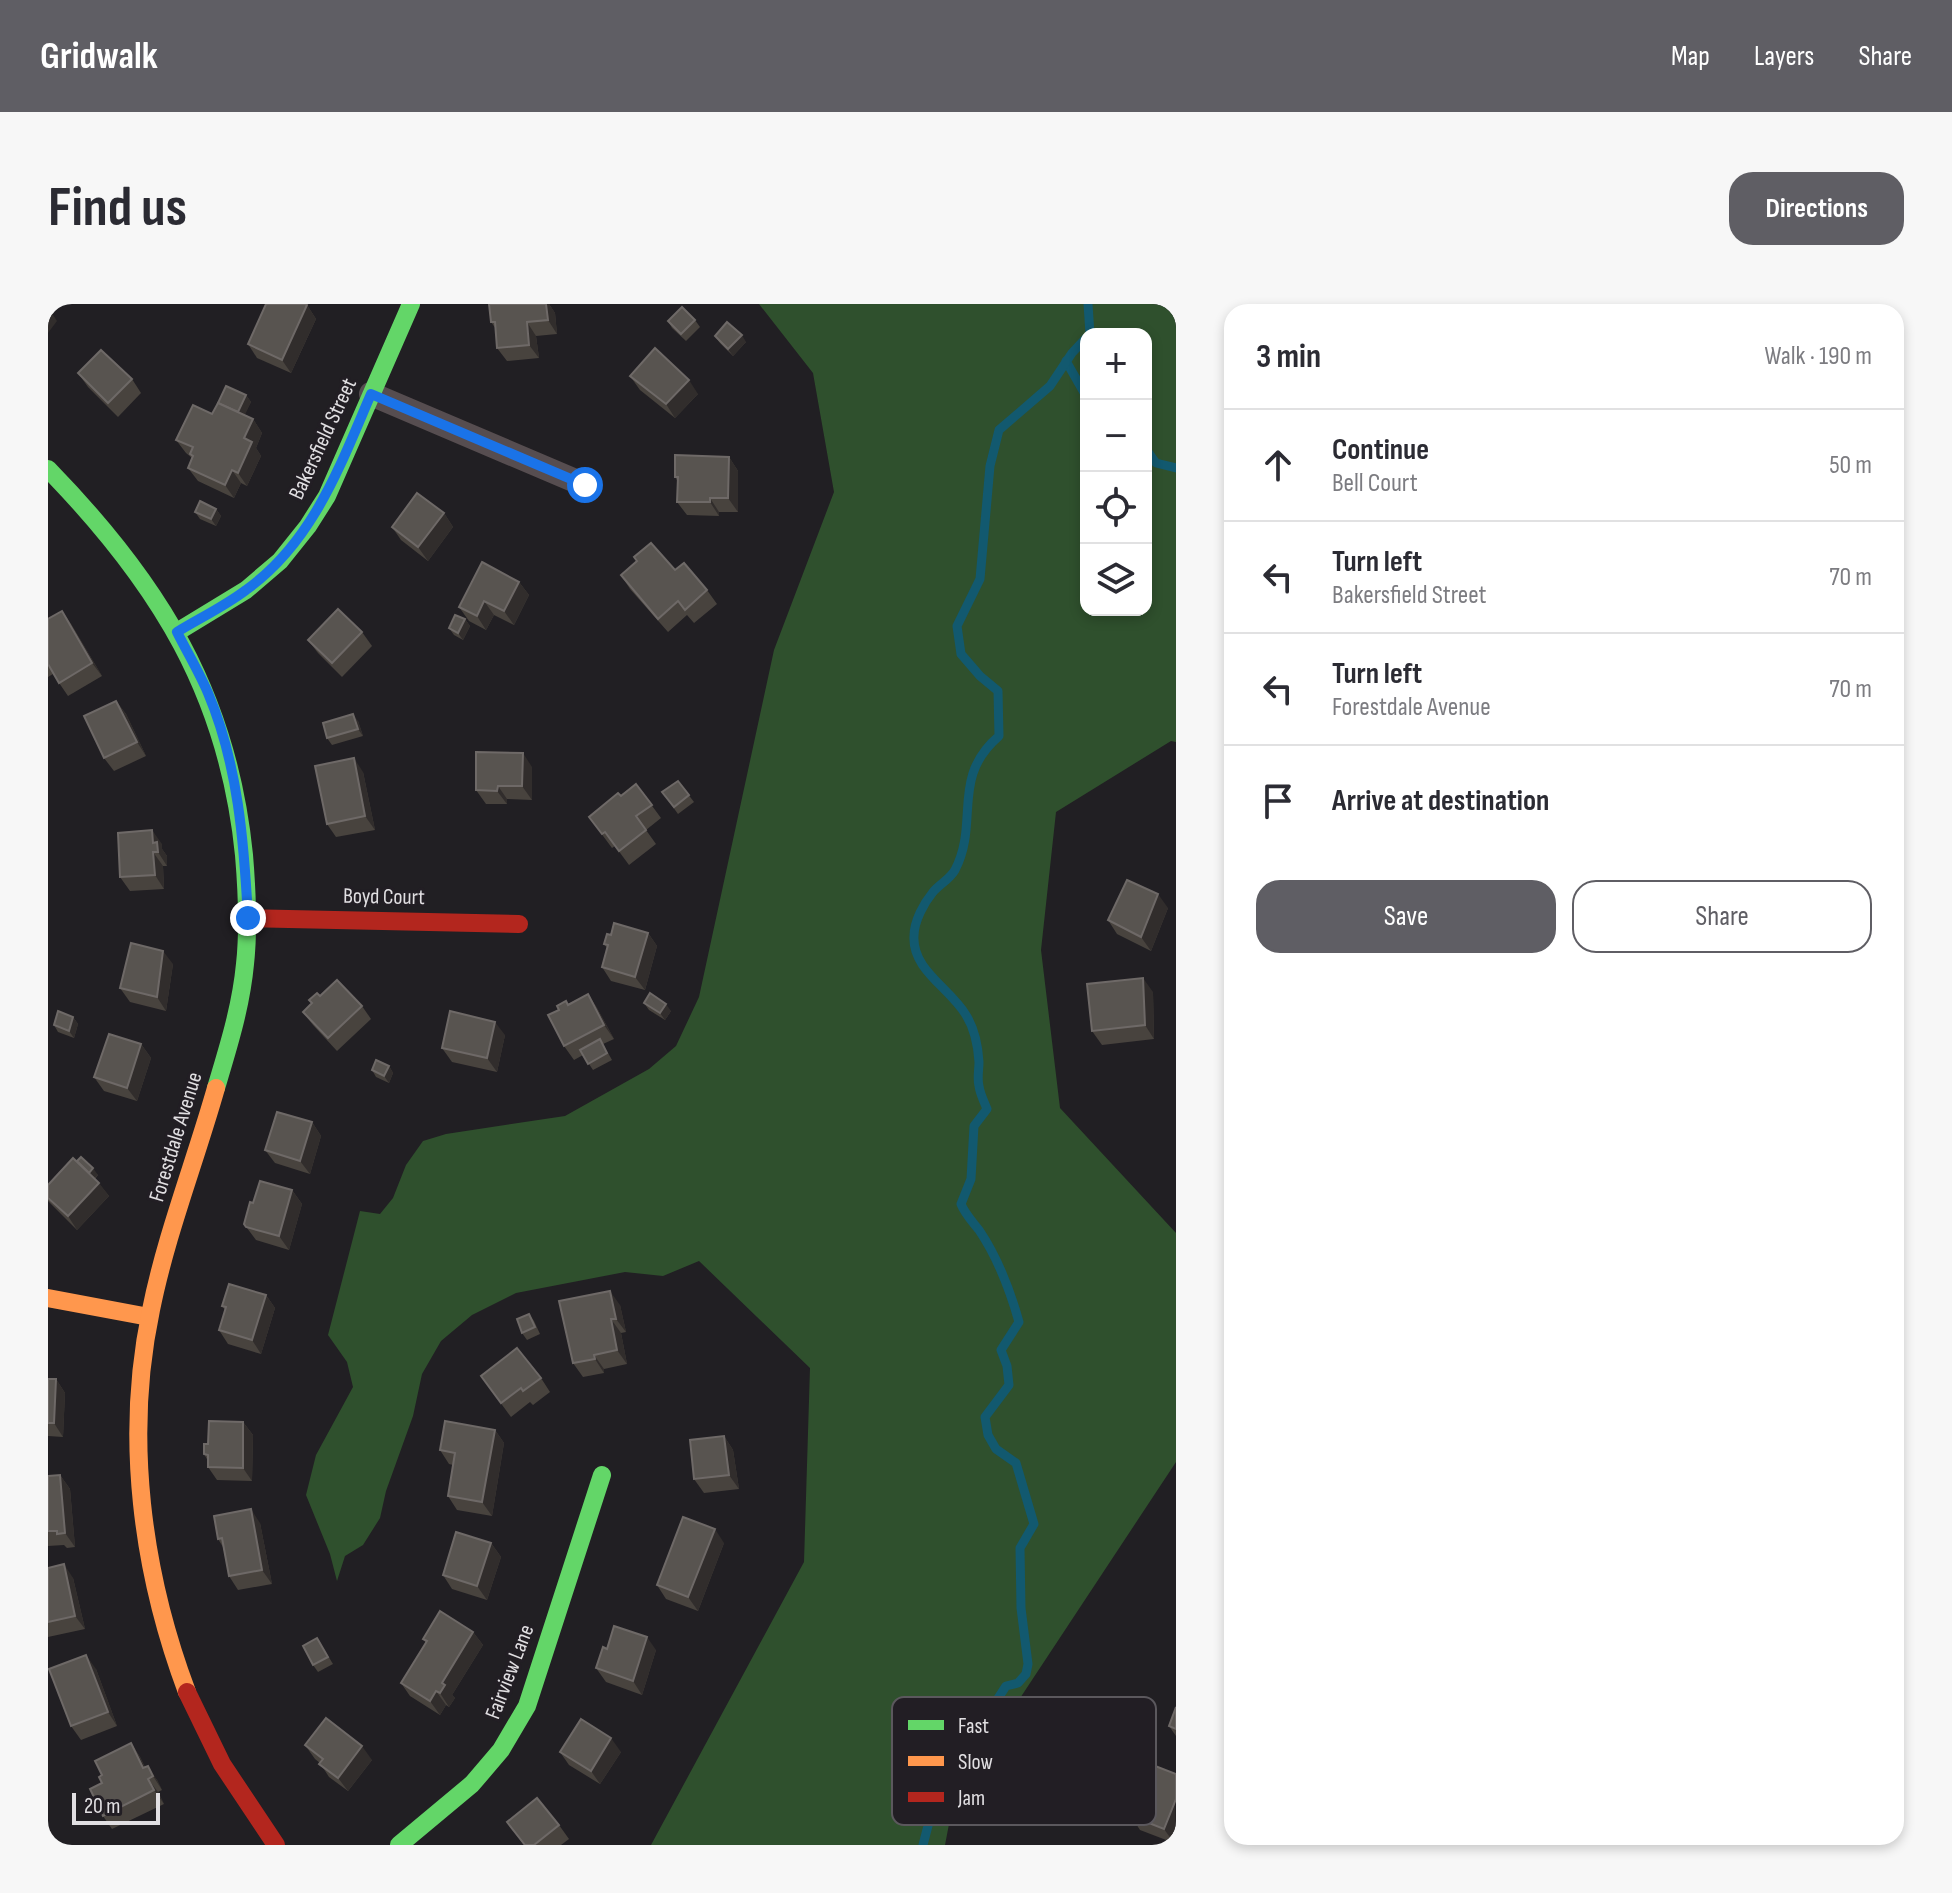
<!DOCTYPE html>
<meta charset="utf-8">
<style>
:root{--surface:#fff;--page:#f7f7f7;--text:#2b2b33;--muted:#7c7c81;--line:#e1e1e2;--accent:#5f5e64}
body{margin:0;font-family:"Sofia Sans Condensed",sans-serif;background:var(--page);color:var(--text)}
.controls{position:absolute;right:24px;top:24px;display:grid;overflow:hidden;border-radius:16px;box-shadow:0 4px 12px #0003}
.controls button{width:72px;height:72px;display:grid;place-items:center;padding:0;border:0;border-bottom:2px solid var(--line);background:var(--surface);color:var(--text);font:40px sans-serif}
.scale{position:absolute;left:24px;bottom:20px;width:88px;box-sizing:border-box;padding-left:8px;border:4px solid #e1dfe2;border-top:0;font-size:22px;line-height:28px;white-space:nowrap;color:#e1dfe2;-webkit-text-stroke:6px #221e24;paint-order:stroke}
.stop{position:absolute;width:24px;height:24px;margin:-18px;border:6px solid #1a73e8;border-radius:50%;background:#fff}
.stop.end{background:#1a73e8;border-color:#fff;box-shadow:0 2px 8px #0008}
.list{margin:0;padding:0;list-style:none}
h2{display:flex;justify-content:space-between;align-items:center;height:104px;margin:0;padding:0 32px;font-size:34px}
h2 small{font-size:26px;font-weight:400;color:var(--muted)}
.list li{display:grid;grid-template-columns:52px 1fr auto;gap:24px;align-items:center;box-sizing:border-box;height:112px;padding:0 32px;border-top:2px solid var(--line)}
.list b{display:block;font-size:30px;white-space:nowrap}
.list p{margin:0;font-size:26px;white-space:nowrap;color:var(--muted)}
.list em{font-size:26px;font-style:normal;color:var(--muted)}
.actions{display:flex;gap:16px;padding:24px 32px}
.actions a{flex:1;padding:18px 0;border:2px solid var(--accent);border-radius:24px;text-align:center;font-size:28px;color:var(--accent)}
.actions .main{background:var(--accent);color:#fff}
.icon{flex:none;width:44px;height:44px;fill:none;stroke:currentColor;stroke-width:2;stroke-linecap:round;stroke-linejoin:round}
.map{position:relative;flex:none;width:1128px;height:1541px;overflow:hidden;border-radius:24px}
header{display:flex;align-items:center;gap:48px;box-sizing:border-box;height:112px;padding:0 40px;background:var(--accent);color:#fff}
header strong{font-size:38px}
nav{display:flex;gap:44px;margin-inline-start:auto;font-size:28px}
.intro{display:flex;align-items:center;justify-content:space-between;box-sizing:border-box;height:192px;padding:0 48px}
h1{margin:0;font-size:56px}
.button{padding:20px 36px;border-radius:24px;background:var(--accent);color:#fff;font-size:28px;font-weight:700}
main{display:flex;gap:48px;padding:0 48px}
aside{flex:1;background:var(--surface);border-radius:24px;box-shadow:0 4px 12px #0003}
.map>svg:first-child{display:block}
.forest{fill:#2f502d;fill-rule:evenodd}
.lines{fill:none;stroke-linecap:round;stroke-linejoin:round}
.stream{stroke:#12596f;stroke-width:9}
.street{stroke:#564d50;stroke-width:24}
.fast{stroke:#63d668;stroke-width:18}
.slow{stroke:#ff974d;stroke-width:18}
.jam{stroke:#b3261e;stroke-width:18}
.wall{fill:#48433e}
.shaded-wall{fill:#312d2c}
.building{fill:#585450;stroke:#6e6967;stroke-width:2}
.route{stroke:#1a73e8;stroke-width:10}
.labels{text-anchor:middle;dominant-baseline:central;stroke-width:6;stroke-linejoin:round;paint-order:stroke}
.street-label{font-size:22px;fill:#e1dfe2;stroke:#221e24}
.key{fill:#221e24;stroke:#5b585d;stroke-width:2}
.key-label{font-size:22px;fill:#e1dfe2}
</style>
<header>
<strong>Gridwalk</strong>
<nav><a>Map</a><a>Layers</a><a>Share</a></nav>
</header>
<div class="intro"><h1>Find us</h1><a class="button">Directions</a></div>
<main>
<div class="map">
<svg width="1128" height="1541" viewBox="0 0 1128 1541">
<rect width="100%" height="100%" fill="#211f23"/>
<!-- forest -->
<path class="forest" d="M711,0h417v438l-5,-1 -115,71 -15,138 19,158 116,125v229l-222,336 -9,47h-294l153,-283 6,-194 -111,-107 -36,15 -38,-4 -109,21 -44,22 -31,26 -19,33 -9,42 -27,75 -6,27 -17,27 -18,11 -8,25 -7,-27 -24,-59 10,-40 37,-68 -6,-25 -19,-27 32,-124 20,3 13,-16 13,-33 17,-24 23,-7 119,-18 84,-47 27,-23 23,-49 75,-347 60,-158 -21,-119zM1098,30v276h-60v-276z"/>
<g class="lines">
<!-- stream -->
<g class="stream">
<path d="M1040,0l2,30"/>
<path d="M1018,57l20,35"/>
<path d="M1098,145l10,14 20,5"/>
<path d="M875,1541l19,-73 29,-32 35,-54 12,-3 8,-9 2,-10 -7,-56 -1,-60 14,-24 -18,-61 -20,-14 -8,-14 -3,-18 24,-32 -2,-19 -6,-16 18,-28c-9,-32 -21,-64 -40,-92 -7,-9 -14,-16 -18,-26l10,-25 3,-53 13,-17c-3,-8 -7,-15 -8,-23 -2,-8 0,-16 0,-24 -1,-16 -5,-34 -13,-47 -16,-27 -54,-45 -52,-79 0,-15 10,-33 19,-44 7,-8 17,-13 22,-22 25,-48 -5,-92 44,-134l-1,-45 -18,-15 -19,-22 -4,-28 23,-47 10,-113 9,-36 51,-44 22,-33 14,-15"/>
</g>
<!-- street -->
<path class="street" d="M323,90l214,91"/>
<!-- fast -->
<g class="fast">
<path d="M0,165c111,114 180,225 196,386 3,36 5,73 1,109 -4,43 -17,84 -29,124"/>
<path d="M129,328l69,-42 34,-29 28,-35 19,-30 84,-192"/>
<path d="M351,1541l73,-61 29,-34 26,-44 75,-231"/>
</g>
<!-- slow -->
<g class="slow">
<path d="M0,994l101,19"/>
<path d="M139,1388c-45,-120 -63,-255 -36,-382 15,-75 44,-148 65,-222"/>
</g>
<!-- jam -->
<g class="jam">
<path d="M200,614l271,6"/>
<path d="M139,1388l35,72 54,81"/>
</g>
</g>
<!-- wall -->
<g class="wall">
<path d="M441,0h60l6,9 2,21 -21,2 3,22 -32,3 -10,-13 -1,-19 -5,-7z"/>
<path d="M259,1l9,14 -25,54 -34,-15 -9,-14z"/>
<path d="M647,16l5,7 -14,14 -14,-13 -4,-7z"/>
<path d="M667,32l31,6 -13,14 -13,-13z"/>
<path d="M30,69l54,6 9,14 -23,24 -30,-30z"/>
<path d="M582,72l68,18 -23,24 -35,-28z"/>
<path d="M198,91l5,7 -7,13 9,4 9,14 -6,15 5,8 -14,30 -6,-3 -7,15 -36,-17 -10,-13 4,-10 -6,-5 -10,-13 36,-26z"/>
<path d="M681,153l9,14v41h-19v4l-32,-1 -10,-13 1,-20 -3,-5z"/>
<path d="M168,205l5,7 -5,10 -16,-7 -5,-7z"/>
<path d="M396,209l9,14 -25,34 -27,-21 -9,-13z"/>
<path d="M627,266l32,20 10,14 -23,19 -7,-8 -19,17 -38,-43 -9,-14z"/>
<path d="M471,278l10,13 -15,30 -20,-10 -8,15 -17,-9 -10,-14z"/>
<path d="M14,307l9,13 31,52 -34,20 -15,-22 -5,3v-58z"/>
<path d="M417,315l5,7 -7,14 -9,-5 -5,-7z"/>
<path d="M314,328l10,14 -30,31 -24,-24 -10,-13z"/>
<path d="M68,397l10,13 20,42 -32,15 -10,-13z"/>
<path d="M310,417l5,15 -31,9 -5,-7z"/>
<path d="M484,463v33l-25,-1v5h-21l-10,-14z"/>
<path d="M315,468l12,58 -39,7 -9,-13z"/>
<path d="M630,477l16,21 -16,12 -16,-22z"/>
<path d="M588,480l25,34 -15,12 10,14 -27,21 -14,-19 -3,2 -23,-31z"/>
<path d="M114,540v5l5,7v10h-4l1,23 -34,2 -10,-14z"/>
<path d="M1120,604l-17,43 -34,-17 -9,-14z"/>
<path d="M600,629l9,13 -12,44 -34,-9 -9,-14 5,-19 -3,-4 7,-9z"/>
<path d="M125,660l-7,47 -36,-9 -10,-14z"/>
<path d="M1105,688l1,47 -52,6 -10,-14z"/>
<path d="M540,690l9,14 17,31 -11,5 9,16 -19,10 -10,-15 -9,5 -10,-14 4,-42z"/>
<path d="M272,692l42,10 9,13 -34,32 -24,-26 -10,-13z"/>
<path d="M596,699l27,8 -6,9 -16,-10z"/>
<path d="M25,713l5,7 -4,14 -16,-6 -4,-7z"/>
<path d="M457,731l-8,37 -45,-10 -10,-14z"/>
<path d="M93,740l10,14 -14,43 -33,-10 -10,-14z"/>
<path d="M341,762l4,7 -4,10 -13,-6 -4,-7z"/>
<path d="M264,818l9,14 -11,38 -35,-11 -10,-13z"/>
<path d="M29,857l21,14 -3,4 14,17 -32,34 -29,-29v-16z"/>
<path d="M244,886l10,14 -13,46 -33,-10 -12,-16 9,-21z"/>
<path d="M218,991l9,13 -14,46 -33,-10 -9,-14 6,-20 -3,-4z"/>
<path d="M572,1001l6,27 -5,1 6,31 -23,5v4l-21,4 -10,-14z"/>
<path d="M481,1010l5,7 6,13 -13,6 -5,-7z"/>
<path d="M433,1072l60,2 9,14 -17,13 -3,-3 -19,15z"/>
<path d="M0,1075h8l9,14 -2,44 -15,-1z"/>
<path d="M195,1118l10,13 -1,46 -35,-1 -9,-13v-6l-4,-7 4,-10z"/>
<path d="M447,1126l9,13 -12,73 -35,-6 -9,-14 5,-31 -4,-1 -9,-14z"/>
<path d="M676,1132l9,14 6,39 -35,4 -10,-14z"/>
<path d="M12,1171l10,14 5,58 -8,1 -3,-3 -16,1v-70z"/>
<path d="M212,1219l12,61 -34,6 -9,-14 -6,-29 -5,-8z"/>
<path d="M443,1239l10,14 -14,43 -35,-11 -9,-14z"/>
<path d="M676,1239l-26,68 -32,-12 -9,-14z"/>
<path d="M0,1264l25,10 12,51 -37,8z"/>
<path d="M425,1328l10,13 -31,50 3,3 -6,9 -3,-2 -6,10 -30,-19 -9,-13 25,-40 -3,-4z"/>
<path d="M269,1334l16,26 -15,8 -5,-7z"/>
<path d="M559,1345l49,1 -14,45 -36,-13 -10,-14z"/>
<path d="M48,1365l21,57 -36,14 -10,-14z"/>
<path d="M1128,1403v29l-7,-10z"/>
<path d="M83,1439l9,14 5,10 12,13 5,10 -4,2 6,12 -52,25 -9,-13 -1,-41z"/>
<path d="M257,1441l67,15 -24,31 -19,-14 -9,-14 -5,-4z"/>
<path d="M512,1448h61l-21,32 -31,-19z"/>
<path d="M1046,1457l-6,15 -16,-6 -5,-6z"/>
<path d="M1128,1470l-2,69 -34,-13 -9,-14z"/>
<path d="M459,1518l52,3 10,14 -8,6h-37z"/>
</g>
<!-- shaded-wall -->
<g class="shaded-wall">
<path d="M498,0h3l6,9 2,21 -9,-14z"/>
<path d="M259,1l9,14 -25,54 -9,-13z"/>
<path d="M0,3l9,14 -9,12z"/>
<path d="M479,18l9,14 3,22 -10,-13z"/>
<path d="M694,31l4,7 -13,14 -5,-7z"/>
<path d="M641,76l9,14 -23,24 -9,-14z"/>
<path d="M198,91l5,7 -8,17 -5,-7z"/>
<path d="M205,115l9,14 -6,15 5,8 -14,30 -9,-13 6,-35z"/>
<path d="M681,153l9,14v41l-10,-14z"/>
<path d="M184,166l9,13 -7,15 -9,-13z"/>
<path d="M662,194l9,14v4l-9,-14z"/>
<path d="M168,205l5,7 -5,10 -5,-7z"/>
<path d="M396,209l9,14 -25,34 -10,-14z"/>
<path d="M471,278l10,13 -15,30 -10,-14z"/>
<path d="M436,297l10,14 -8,15 -9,-14z"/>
<path d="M14,307l9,13 31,52 -10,-13z"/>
<path d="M417,315l5,7 -7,14 -5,-7z"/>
<path d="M68,397l10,13 20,42 -9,-14z"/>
<path d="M305,410l5,7 5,15 -5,-7z"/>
<path d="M475,449l9,14v33l-10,-14z"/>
<path d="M306,454l9,14 12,58 -10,-14z"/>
<path d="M450,482l9,13v5l-10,-13z"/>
<path d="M104,526l10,14v5l5,7v10l-9,-14 -5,-9z"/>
<path d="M105,548l10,14 1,23 -9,-14z"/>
<path d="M1110,590l10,14 -17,43 -10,-14z"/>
<path d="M600,629l9,13 -12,44 -10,-13z"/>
<path d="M115,647l10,13 -7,47 -9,-14z"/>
<path d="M1095,674l10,14 1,47 -9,-14z"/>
<path d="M540,690l9,14 17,31 -10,-14z"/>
<path d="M618,700l5,7 -6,9 -5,-7z"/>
<path d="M25,713l5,7 -4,14 -5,-7z"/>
<path d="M447,718l10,13 -8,37 -10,-14z"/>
<path d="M93,740l10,14 -14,43 -10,-13z"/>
<path d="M341,762l4,7 -4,10 -5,-7z"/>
<path d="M264,818l9,14 -11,38 -10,-13z"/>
<path d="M45,864l5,7 -5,5 -5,-7z"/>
<path d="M51,879l10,13 -32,34 -9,-14z"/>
<path d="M244,886l10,14 -13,46 -10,-14z"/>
<path d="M562,987l10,14 6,27 -10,-13z"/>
<path d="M218,991l9,13 -14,46 -9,-14z"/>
<path d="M563,1015l10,14 6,31 -10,-14z"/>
<path d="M546,1051l10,14v4l-9,-14z"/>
<path d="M8,1075l9,14 -2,44 -9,-14z"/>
<path d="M195,1118l10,13 -1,46 -9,-13z"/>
<path d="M447,1126l9,13 -12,73 -10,-14z"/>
<path d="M676,1132l9,14 6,39 -10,-14z"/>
<path d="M12,1171l10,14 5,58 -10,-14z"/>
<path d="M203,1205l9,14 12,61 -10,-14z"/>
<path d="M667,1225l9,14 -26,68 -10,-14z"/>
<path d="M443,1239l10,14 -14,43 -10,-14z"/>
<path d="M16,1260l9,14 12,51 -10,-13z"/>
<path d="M425,1328l10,13 -31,50 3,3 -6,9 -9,-14 2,-10z"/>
<path d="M599,1333l9,13 -14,45 -9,-14z"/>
<path d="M38,1351l10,14 21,57 -9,-14z"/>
<path d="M388,1387l10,14 -6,10 -10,-14z"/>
<path d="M563,1434l10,14 -21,32 -9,-13z"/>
<path d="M83,1439l9,14 10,21 -7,-10z"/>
<path d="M314,1442l10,14 -24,31 -10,-13z"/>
<path d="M1041,1450l5,7 -6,15 -5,-7z"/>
<path d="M100,1462l9,14 5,10 -9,-14z"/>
<path d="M100,1475l10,13 6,12 -10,-14z"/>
<path d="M1127,1495l1,37 -2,7 -10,-14z"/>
</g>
<!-- building -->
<g class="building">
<path d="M218,0h39l2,1 -25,55 -34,-16z"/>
<path d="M441,0h57l2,16 -21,2 2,23 -32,3 -2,-26h-4z"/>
<path d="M634,3l13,13 -14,14 -13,-13z"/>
<path d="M679,18l15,13 -14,14 -13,-13z"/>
<path d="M607,44l34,32 -23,24 -36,-28z"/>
<path d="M53,46l31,29 -24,24 -30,-30z"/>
<path d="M178,82l20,9 -8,17 -20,-9z"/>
<path d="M170,99l35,16 -9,19 8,4 -14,31 -6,-3 -7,15 -37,-17 5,-12 -3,-2 3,-7 -17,-7 17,-35 19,9z"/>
<path d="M627,151l54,2 -1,41h-18v4h-33l1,-25h-3z"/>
<path d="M369,189l27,20 -26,34 -26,-20z"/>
<path d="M152,197l16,8 -5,10 -16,-7z"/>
<path d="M603,239l24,27 9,-7 23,27 -22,20 -7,-9 -20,18 -37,-44 16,-14 -3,-4z"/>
<path d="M434,258l37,20 -15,29 -20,-10 -7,15 -18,-9z"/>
<path d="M290,305l24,23 -30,31 -24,-23z"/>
<path d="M14,307l30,52 -33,20 -11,-19v-45z"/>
<path d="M407,311l10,4 -7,14 -9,-5z"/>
<path d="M68,397l21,41 -33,16 -20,-42z"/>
<path d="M305,410l5,15 -31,9 -4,-15z"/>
<path d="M428,448l47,1 -1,33h-24l-1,5 -21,-1z"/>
<path d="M306,454l11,58 -38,8 -12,-58z"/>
<path d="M630,477l11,14 -15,12 -12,-15z"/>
<path d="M588,480l16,21 -16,11 10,14 -27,21 -14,-19 -3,2 -13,-17 29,-24 3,3z"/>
<path d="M104,526l1,13 4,-1 1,10h-5l2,23 -35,2 -2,-44z"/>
<path d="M1079,576l31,14 -17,43 -33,-17z"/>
<path d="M566,619l34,10 -13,44 -33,-10 6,-22 -4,-1 3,-10 4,1z"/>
<path d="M83,639l32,8 -6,46 -37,-9z"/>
<path d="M1095,674l2,47 -53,6 -5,-47z"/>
<path d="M289,676l25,26 -34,32 -25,-26 9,-9 -3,-3 8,-7 3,3z"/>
<path d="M602,689l16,11 -6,9 -16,-10z"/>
<path d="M540,690l16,31 -40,21 -16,-31 11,-5 -2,-4 9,-5 2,4z"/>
<path d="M10,707l15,6 -4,14 -15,-6z"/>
<path d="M402,707l45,11 -8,36 -45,-10z"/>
<path d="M61,730l32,10 -14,44 -33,-11z"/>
<path d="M552,735l7,14 -19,11 -8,-14z"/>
<path d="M328,756l13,6 -5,10 -12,-6z"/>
<path d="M229,808l35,10 -12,39 -35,-11z"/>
<path d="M33,853l12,11 -4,5 -12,-12z"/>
<path d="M25,854l26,25 -31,33 -20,-18v-13z"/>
<path d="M212,877l32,9 -13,46 -33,-9 -2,-3 6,-22 3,1z"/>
<path d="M181,980l37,11 -14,45 -33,-10 7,-23 -4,-1z"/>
<path d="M562,987l6,28h-5l6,31 -23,5 1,4 -22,4 -14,-62z"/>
<path d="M481,1010l6,13 -13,6 -5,-14z"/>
<path d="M469,1044l24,30 -18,13 -2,-3 -20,15 -20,-27z"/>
<path d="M0,1075h8l-2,44h-6z"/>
<path d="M161,1117l34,1v46l-35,-1v-12l-4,-1v-10h4z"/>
<path d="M397,1117l50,9 -13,72 -34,-6 7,-43 -15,-3z"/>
<path d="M676,1132l5,39 -35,4 -4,-39z"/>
<path d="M12,1171l5,58 -8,1v-3h-9v-55z"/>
<path d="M203,1205l11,61 -33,6 -7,-38 -4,1 -4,-23z"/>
<path d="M635,1213l32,12 -27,68 -31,-12z"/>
<path d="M408,1228l35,11 -14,43 -34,-11z"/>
<path d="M16,1260l11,52 -27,6v-54z"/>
<path d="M392,1307l33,21 -31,51 3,2 -5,8 -4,-2 -6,10 -29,-18 26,-42 -4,-2z"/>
<path d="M566,1322l33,11 -14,44 -37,-13 7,-21 4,2z"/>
<path d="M269,1334l11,19 -15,8 -10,-19z"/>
<path d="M38,1351l22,57 -37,14 -22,-57z"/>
<path d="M1128,1403v22l-7,-3z"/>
<path d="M278,1414l36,28 -24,32 -19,-14 4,-5 -18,-14z"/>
<path d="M533,1415l30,19 -20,33 -31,-19z"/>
<path d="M83,1439l12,25 5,-2 5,10 -5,3 6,11 -51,26 -13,-27 12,-6 -3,-6 3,-2 -7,-14z"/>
<path d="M1102,1460l26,10v25l-12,30 -33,-13z"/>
<path d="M489,1494l22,27 -25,20h-9l-18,-23z"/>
</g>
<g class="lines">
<!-- route -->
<path class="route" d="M200,614c-4,-76 -10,-154 -40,-225 -9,-21 -21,-41 -31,-61 23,-14 48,-26 69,-42 67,-48 94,-124 125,-196l214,91"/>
</g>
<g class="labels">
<!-- street labels -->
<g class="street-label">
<text transform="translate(275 135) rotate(-65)">Bakersfield Street</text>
<text transform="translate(336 593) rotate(1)">Boyd Court</text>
<text transform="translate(128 833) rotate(-73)">Forestdale Avenue</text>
<text transform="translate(462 1368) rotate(-69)">Fairview Lane</text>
</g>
</g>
<!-- legend -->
<rect x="844" y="1393" width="264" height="128" rx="12" class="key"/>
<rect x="860" y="1416" width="36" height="10" fill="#63d668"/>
<rect x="860" y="1452" width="36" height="10" fill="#ff974d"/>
<rect x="860" y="1488" width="36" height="10" fill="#b3261e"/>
<g class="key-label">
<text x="910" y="1429">Fast</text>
<text x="910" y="1465">Slow</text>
<text x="910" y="1501">Jam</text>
</g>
</svg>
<div class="controls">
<button>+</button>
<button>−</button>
<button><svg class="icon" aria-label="locate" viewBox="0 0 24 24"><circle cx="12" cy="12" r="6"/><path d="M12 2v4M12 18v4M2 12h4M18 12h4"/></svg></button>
<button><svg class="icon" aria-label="layers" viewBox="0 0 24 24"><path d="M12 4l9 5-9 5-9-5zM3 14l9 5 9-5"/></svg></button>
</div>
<div class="scale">20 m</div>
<div class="stop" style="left:537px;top:181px"></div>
<div class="stop end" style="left:200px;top:614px"></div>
</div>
<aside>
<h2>3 min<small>Walk · 190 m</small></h2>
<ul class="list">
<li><svg class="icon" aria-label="ahead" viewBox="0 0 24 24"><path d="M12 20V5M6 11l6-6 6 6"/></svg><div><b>Continue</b><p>Bell Court</p></div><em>50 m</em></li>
<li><svg class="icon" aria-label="left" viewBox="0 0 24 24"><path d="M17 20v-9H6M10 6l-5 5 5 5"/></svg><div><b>Turn left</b><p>Bakersfield Street</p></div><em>70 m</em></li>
<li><svg class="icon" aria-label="left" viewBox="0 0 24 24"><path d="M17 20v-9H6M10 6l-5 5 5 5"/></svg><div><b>Turn left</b><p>Forestdale Avenue</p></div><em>70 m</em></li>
<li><svg class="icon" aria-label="arrive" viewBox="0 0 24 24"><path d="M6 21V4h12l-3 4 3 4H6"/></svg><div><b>Arrive at destination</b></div></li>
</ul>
<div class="actions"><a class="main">Save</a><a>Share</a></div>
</aside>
</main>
